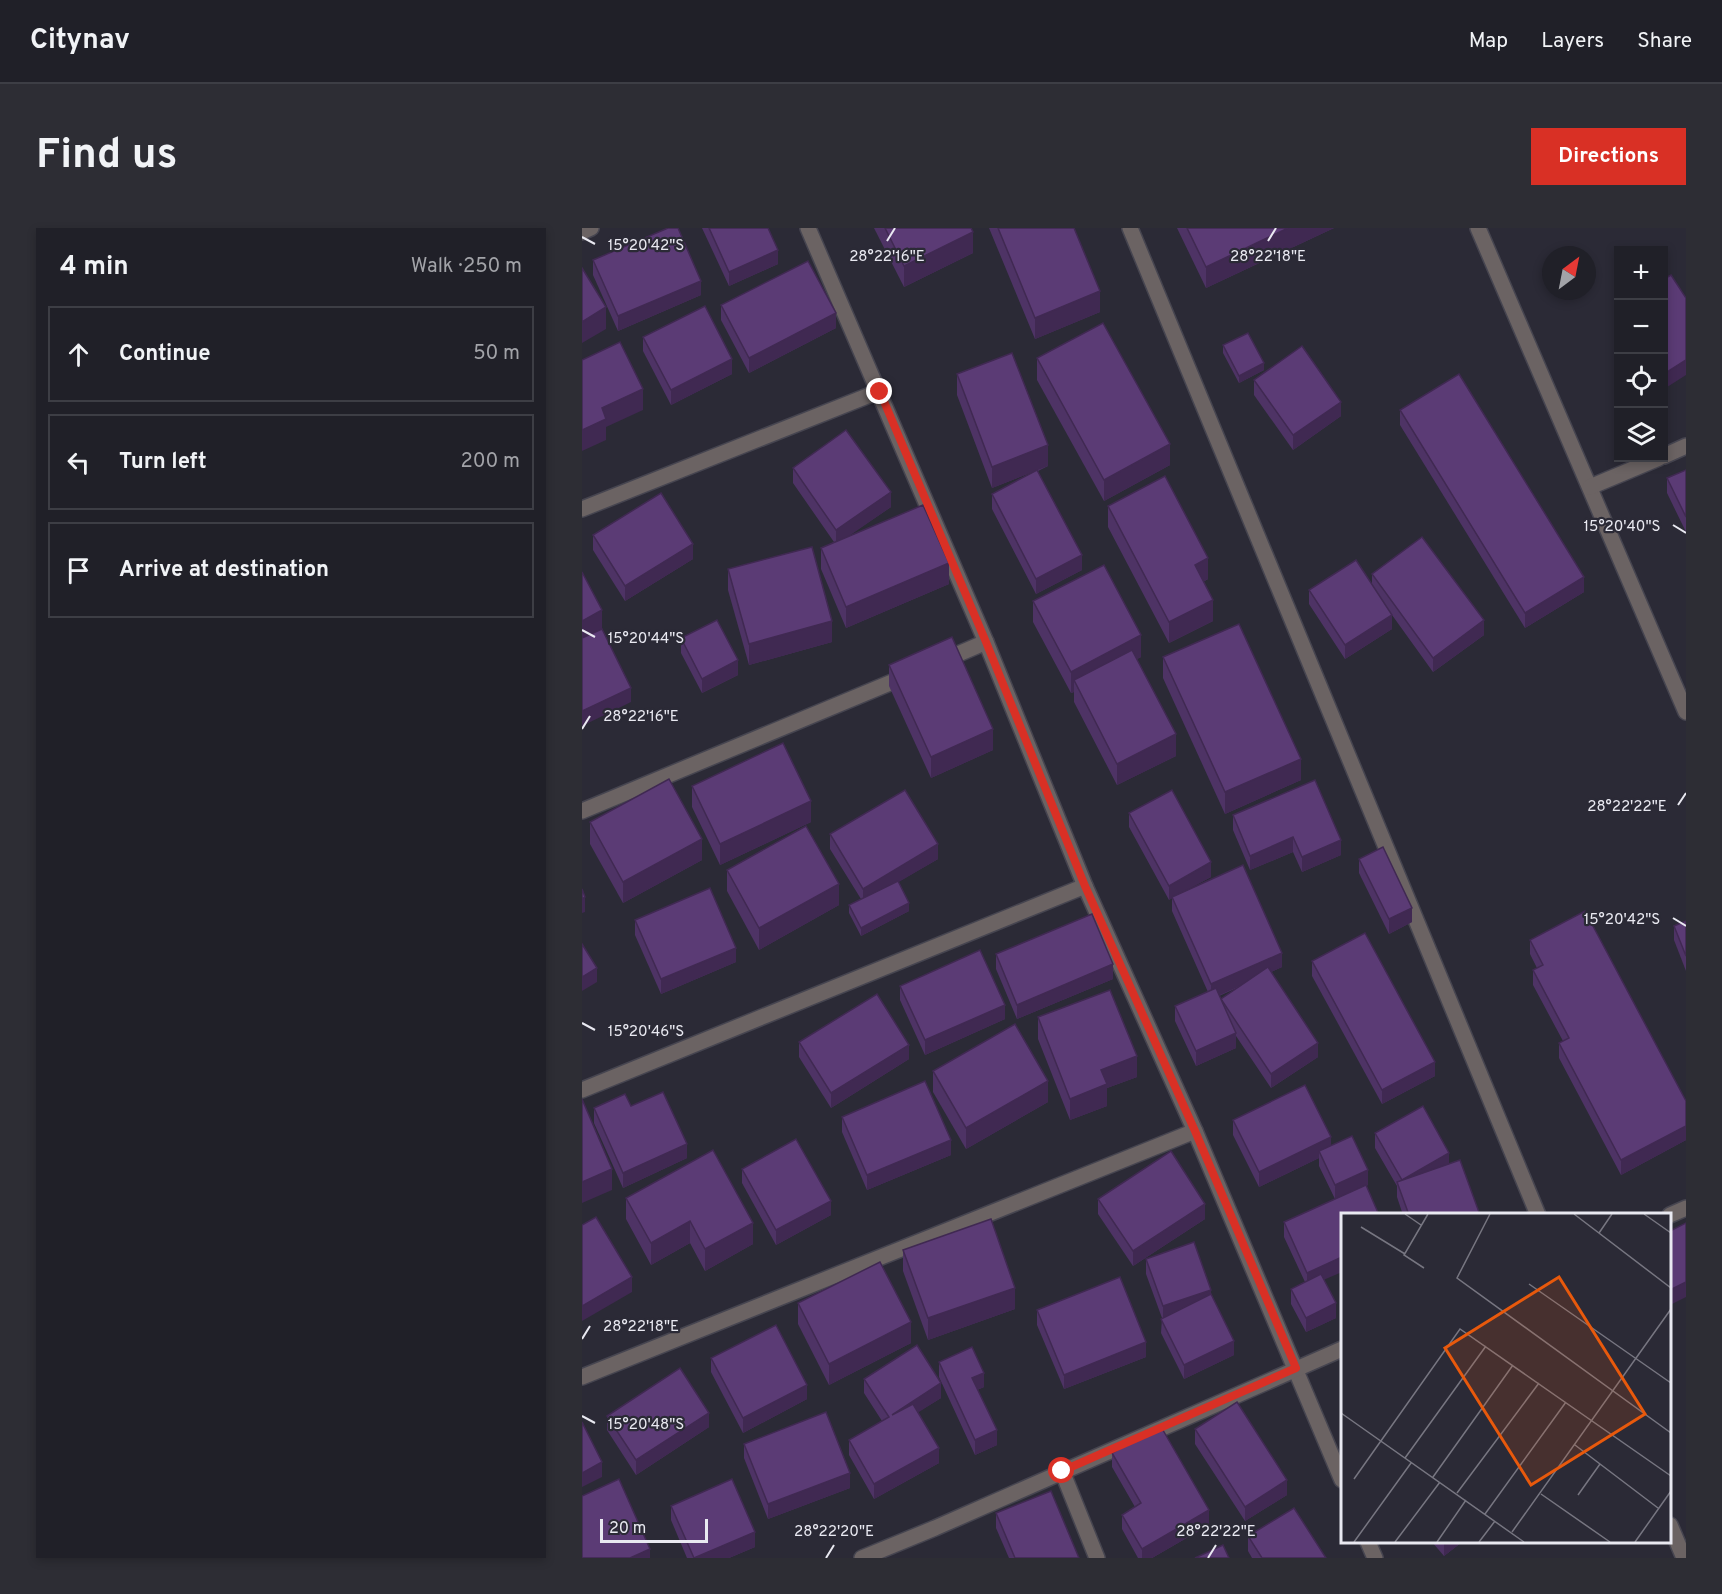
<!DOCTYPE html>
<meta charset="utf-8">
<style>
:root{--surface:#202028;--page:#2d2d34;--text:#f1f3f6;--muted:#a2a3a8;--line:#3d3e45;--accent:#d93025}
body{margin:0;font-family:Overpass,sans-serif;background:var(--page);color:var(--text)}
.controls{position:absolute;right:18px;top:18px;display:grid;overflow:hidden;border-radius:0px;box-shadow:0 3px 9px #0003}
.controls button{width:54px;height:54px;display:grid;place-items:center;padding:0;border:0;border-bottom:2px solid var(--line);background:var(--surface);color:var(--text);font:30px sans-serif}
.compass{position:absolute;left:960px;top:18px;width:54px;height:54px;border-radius:50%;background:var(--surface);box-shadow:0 3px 9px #0003;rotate:32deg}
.scale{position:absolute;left:18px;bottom:15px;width:108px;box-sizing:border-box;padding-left:6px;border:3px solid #e9e9f1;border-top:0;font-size:16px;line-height:21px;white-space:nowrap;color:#e9e9f1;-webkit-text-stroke:4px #2b2a36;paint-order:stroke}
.stop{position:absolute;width:18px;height:18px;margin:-14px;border:4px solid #d93025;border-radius:50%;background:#fff}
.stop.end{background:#d93025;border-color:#fff;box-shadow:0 2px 6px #0008}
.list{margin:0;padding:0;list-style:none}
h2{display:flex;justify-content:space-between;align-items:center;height:78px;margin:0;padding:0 24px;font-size:26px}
h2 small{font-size:20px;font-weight:400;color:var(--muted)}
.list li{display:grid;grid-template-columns:39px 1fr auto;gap:18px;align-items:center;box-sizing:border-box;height:96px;margin:0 12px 12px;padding:0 12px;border:2px solid var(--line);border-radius:0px}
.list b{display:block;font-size:22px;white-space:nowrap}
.list em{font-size:20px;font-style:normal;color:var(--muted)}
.icon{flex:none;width:33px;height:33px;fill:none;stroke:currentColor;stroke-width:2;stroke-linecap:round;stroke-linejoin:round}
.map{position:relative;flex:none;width:1104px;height:1330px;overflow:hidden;border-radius:0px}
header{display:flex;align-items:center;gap:36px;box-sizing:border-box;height:84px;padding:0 30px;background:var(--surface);border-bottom:2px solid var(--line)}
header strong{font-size:28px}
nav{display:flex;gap:33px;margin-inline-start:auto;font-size:21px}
.intro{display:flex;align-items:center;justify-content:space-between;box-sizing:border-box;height:144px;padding:0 36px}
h1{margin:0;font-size:42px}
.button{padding:15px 27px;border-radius:0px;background:var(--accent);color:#fff;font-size:21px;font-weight:700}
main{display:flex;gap:36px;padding:0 36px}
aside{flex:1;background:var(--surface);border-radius:0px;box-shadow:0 3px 9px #0003}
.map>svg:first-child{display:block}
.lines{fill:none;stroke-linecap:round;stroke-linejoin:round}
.minor-casing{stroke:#464550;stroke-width:18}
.minor{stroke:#6b6363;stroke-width:15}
.wall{fill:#4e3365;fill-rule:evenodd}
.shaded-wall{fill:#402952}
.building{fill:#5b3b75;stroke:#402952;stroke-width:1.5}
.route{stroke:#d93025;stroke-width:8}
.ticks{fill:none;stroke:#e9e9f1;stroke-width:2}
.inset-road{fill:none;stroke:#777681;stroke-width:1.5}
.view{fill:#e8590c;fill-opacity:0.15;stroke:#e8590c;stroke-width:3}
.inset-edge{fill:none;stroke:#e9e9f1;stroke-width:3}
.ticks-label{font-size:15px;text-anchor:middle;fill:#e9e9f1;stroke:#2b2a36;stroke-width:4.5;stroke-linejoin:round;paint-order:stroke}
</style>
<header>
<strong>Citynav</strong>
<nav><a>Map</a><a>Layers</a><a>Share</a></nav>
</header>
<div class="intro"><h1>Find us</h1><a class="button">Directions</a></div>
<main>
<aside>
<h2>4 min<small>Walk · 250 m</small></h2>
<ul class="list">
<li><svg class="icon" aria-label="ahead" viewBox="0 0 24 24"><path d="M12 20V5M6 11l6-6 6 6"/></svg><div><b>Continue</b></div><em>50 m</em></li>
<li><svg class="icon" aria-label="left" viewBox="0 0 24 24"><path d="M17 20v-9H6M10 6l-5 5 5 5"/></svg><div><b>Turn left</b></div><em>200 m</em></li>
<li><svg class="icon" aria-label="arrive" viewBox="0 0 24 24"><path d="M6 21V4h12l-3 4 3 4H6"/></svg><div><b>Arrive at destination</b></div></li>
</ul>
</aside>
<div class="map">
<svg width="1104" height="1330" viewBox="0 0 1104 1330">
<rect width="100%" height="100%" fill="#2b2a36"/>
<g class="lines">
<defs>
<g id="minor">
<path d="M226,0l178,414 99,244 110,245 147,349"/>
<path d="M548,0l408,987"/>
<path d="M896,0l208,484"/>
<path d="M0,4l9,-4"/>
<path d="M1082,228l22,-10"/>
<path d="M1008,259l69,-29"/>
<path d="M0,281l298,-118"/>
<path d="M360,433l44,-19"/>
<path d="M0,583l327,-136"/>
<path d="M0,862l503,-204"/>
<path d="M1088,987l16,-7"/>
<path d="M0,1149l613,-246"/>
<path d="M480,1243l35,87"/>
<path d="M1088,1297l14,33"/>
<path d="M786,1314l7,16"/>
<path d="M280,1330l73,-30 407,-179"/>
</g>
</defs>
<!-- minor casing -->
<use href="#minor" class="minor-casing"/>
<!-- minor -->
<use href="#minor" class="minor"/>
</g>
<!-- wall -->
<g class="wall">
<path d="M120,0h66l10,36 -49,22z"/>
<path d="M292,0h97l2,25 -69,34z"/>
<path d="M407,0h85l26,84 -65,27z"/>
<path d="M595,0h157l-128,60z"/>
<path d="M11,32l108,35 -83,36 -25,-56z"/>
<path d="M139,77l115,23 -87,45 -28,-53z"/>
<path d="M1036,80v22l-3,-5v-15z"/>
<path d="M61,109l89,37 -61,31 -28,-54z"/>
<path d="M641,117l41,25 -25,13 -16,-30z"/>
<path d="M455,130l133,107 -66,36 -67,-121z"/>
<path d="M375,146l91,92 -10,5 44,99 -46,24 -44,-85v-15l43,-23 -43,17 -35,-93z"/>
<path d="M672,152l87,36 -48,34 -39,-55z"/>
<path d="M818,182l184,182 -59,36 -125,-203z"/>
<path d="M211,240l98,39 -43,29 101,48 -103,44 -25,-59v-21l13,-6 -41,-59z"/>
<path d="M1104,242v62l-19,-39v-15z"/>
<path d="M526,278l100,73 -5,3 10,39 -44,22 -61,-116z"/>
<path d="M11,307l100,24 -68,42 -32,-51z"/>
<path d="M146,341l104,73 -83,23 -21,-75z"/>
<path d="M790,346l112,61 -51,37 -41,-57v14l-47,30 -36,-55v-14l63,-6z"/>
<path d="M451,373l108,56 -4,2 39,97 -59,29 -43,-83v-10l-3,1 -38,-71z"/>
<path d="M99,410l57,37 -36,18 -21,-40z"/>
<path d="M581,429l138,123 -76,34 -62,-136z"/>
<path d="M307,437l104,85 -62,28 -42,-92z"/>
<path d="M110,558l119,36 -91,43 -28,-58z"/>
<path d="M547,585l82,64 -25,13 96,77 -11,5 47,85 -47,31 -35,-52v12l-40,18 -21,-45v-15l33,-14 -36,-81v-13l-3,2 -40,-73zM657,759l-18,13 -2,-4z"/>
<path d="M651,587l108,40 -39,17 -9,-20 -43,18 -17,-40z"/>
<path d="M8,594l112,38 -79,43 -33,-59z"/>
<path d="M248,606l108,25 -40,23 11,29 -48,25 -12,-23v-8l12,-6 -31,-50z"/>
<path d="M777,631l53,63 -23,12 -30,-61z"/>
<path d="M145,642l112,35 -80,45 -32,-59z"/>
<path d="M53,692l101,42 -75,32 -26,-59z"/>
<path d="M1104,693v50l-12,-31v-14z"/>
<path d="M948,712l156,161v39l-65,35 -62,-117v-15l4,-2 -30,-56v-15l4,-2 -7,-14z"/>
<path d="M414,726l117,25 -96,40 -21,-50z"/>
<path d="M730,733l123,115 -53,28 -70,-128z"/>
<path d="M318,758l105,33 -80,36 -25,-55z"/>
<path d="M456,789l99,60 -30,11v18l-37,14 -32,-81z"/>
<path d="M217,814l110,17 -78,49 -32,-51z"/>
<path d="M351,843l115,31 -82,47 -33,-57z"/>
<path d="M49,878l56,52 -64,30 -29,-65v-15z"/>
<path d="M260,889l109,38 -84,35 -25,-58z"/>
<path d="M651,892l98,26 37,39 -2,1 -42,94 12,38 -30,14 -15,-28v-15l14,-7 -21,-45v-15l51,-23 -16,-33v-8l-60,29 -26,-52z"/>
<path d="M793,905l74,31 31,51h-77l-6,-18v-11l-22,-38z"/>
<path d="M160,941l89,46 -55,30 -34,-62z"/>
<path d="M44,970l127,46 -48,27 -15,-28 -39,22 -25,-46z"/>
<path d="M516,971l107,20 -72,47 -35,-52z"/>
<path d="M321,1022l112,59 -87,31 -25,-69z"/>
<path d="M564,1031l65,35 23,61 -50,24 -23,-46 1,-15 -16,-44z"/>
<path d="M216,1075l113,40 -82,42 -31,-61z"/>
<path d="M455,1082l109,47 -82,32 -27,-64z"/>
<path d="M129,1130l96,41 -64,34 -32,-61z"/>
<path d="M357,1134l45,25 -7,3 20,55 -22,10 -36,-78z"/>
<path d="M282,1151l77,19 -23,14 21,51 -65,36 -25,-44v-15l33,-19 -18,-28z"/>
<path d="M25,1188l102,11 -73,48 -29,-45z"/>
<path d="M613,1201l92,66 -42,26 -50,-77z"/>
<path d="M162,1216l106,44 -82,31 -24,-61z"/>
<path d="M530,1225l97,72 -57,33h-14l-16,-29v-14l13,-8 -23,-40z"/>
<path d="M89,1278l84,41 -26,11h-42l-16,-38z"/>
<path d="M414,1285l83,45h-70l-13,-30z"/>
<path d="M666,1308l78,22h-74l-4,-7z"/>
<path d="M850,1314h30l-18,14z"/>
</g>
<!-- shaded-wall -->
<g class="shaded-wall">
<path d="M706,0h46l-128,60v-21z"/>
<path d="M391,4v21l-69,34v-21z"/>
<path d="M196,22v14l-49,22v-14z"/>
<path d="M119,53v14l-83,36v-15z"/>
<path d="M518,63v21l-65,27v-21z"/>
<path d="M24,79v22l-24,14v-21z"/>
<path d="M254,85v15l-87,45v-15z"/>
<path d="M150,131v15l-61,31v-15z"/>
<path d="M1104,132v15l-22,14v-15z"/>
<path d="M682,135v7l-25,13v-7z"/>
<path d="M61,161v21l-37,17v13l-24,11v-21l20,-22z"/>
<path d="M759,174v14l-48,34v-15z"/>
<path d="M588,216v21l-66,36v-21z"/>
<path d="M466,217v21l-56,22v-21z"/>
<path d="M309,264v15l-55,38v-15z"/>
<path d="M111,316v15l-68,42v-15z"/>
<path d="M500,327v15l-46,24v-15z"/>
<path d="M626,330v21l-13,7v-21z"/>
<path d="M367,335v21l-103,44v-21z"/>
<path d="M1002,349v15l-59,36v-15z"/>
<path d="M631,372v21l-44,22v-21z"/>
<path d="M20,382v21l-20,11v-21z"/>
<path d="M810,387v14l-47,30v-14z"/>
<path d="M902,392v15l-51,37v-14z"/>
<path d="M250,393v21l-83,23v-21z"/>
<path d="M559,407v22l-63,32 -4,-9v12l-3,1v-21z"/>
<path d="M156,432v15l-36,18v-14z"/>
<path d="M49,460v14l-49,24v-15z"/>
<path d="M411,501v21l-62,28v-21z"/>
<path d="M594,506v22l-59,29v-21z"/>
<path d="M719,531v21l-76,34v-22z"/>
<path d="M229,573v21l-91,43v-21z"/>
<path d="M711,609v15l-43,18v-14z"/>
<path d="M120,611v21l-79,43v-21z"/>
<path d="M759,612v15l-39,17v-15z"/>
<path d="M356,616v15l-75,44v-14z"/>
<path d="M629,634v15l-42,23v-14z"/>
<path d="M257,656v21l-80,45v-22z"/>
<path d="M3,669v15l-3,1v-14z"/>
<path d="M327,675v8l-48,25v-8z"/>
<path d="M830,680v14l-23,12v-15z"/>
<path d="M154,720v14l-75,32v-15z"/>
<path d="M700,725v14l-71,32v-15z"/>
<path d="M531,736v15l-96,40v-14z"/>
<path d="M15,740v14l-15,9v-14z"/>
<path d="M423,777v14l-80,36v-15z"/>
<path d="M654,805v15l-40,18v-15z"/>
<path d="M736,815v14l-47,31v-14z"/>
<path d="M327,817v14l-78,49v-15z"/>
<path d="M555,828v21l-30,11v18l-37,14v-21l31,-29z"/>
<path d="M853,834v14l-53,28v-14z"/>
<path d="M466,853v21l-82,47v-21z"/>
<path d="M1104,898v14l-65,35v-15z"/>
<path d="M749,909v15l-12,-1v7l-60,29v-15z"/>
<path d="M369,912v15l-84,35v-15z"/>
<path d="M105,916v14l-64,30v-15z"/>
<path d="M867,925v14l-47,28v-15z"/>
<path d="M30,941v21l-30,13v-21z"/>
<path d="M786,942v15l-33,15v-15z"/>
<path d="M249,973v14l-55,30v-15z"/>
<path d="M623,976v15l-72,47v-15z"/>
<path d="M108,993v22l-39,22v-22z"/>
<path d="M171,995v21l-48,27v-22z"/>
<path d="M760,1029v15l-35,15v-14z"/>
<path d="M50,1049v15l-50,29v-15z"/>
<path d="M1104,1054v15l-16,8v-15z"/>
<path d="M433,1060v21l-87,31v-22z"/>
<path d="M629,1062v14l-48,17v-15z"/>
<path d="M754,1075v15l-30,14v-14z"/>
<path d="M329,1094v21l-82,42v-21z"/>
<path d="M652,1113v14l-50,24v-14z"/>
<path d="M564,1114v15l-82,32v-14z"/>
<path d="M402,1145v14l-12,5v-14z"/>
<path d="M359,1155v15l-49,31v-14z"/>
<path d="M225,1157v14l-64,34v-15z"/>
<path d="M127,1185v14l-73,48v-15z"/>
<path d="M415,1202v15l-22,10v-15z"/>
<path d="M357,1220v15l-65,36v-15z"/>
<path d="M20,1234v15l-20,10v-14z"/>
<path d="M268,1245v15l-82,31v-15z"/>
<path d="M705,1252v15l-42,26v-14z"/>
<path d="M627,1282v15l-57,33h-10v-9z"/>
<path d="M173,1304v15l-26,11h-34z"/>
<path d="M862,1314h18l-18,14z"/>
<path d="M68,1321v9h-20z"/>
</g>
<!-- building -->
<g class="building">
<path d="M86,0h10l23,53 -83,35 -25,-56z"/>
<path d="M127,0h59l10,22 -49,22z"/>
<path d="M303,0h86l2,4 -69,34z"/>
<path d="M416,0h76l26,63 -65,27z"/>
<path d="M605,0h101l-82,39z"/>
<path d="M226,33l28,52 -87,45 -28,-53z"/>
<path d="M0,40l24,39 -24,15z"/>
<path d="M1089,47l15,23v62l-22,14v-95z"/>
<path d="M123,78l27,53 -61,31 -28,-53z"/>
<path d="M1036,80v7l-3,-5z"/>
<path d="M521,95l67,121 -66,36 -67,-122z"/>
<path d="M666,105l16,30 -25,13 -16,-31z"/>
<path d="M38,114l23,47 -41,19 4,11 -24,11v-70z"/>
<path d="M720,118l39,56 -48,33 -39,-55z"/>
<path d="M430,125l36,92 -56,22 -35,-93z"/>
<path d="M877,146l125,203 -59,36 -125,-203z"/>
<path d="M264,202l45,62 -55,38 -43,-62z"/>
<path d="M455,242l45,85 -46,24 -44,-85z"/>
<path d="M1104,242v47l-19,-39z"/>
<path d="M583,248l43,82 -13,7 18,35 -44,22 -61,-116z"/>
<path d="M79,265l32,51 -68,42 -32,-51z"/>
<path d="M341,277l26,58 -103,44 -25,-59z"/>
<path d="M840,309l62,83 -51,38 -61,-84z"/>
<path d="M230,319l20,74 -83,23 -21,-75z"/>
<path d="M774,332l36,55 -47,30 -36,-55z"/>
<path d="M522,337l37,70 -70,37 -38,-71z"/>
<path d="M0,344l20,38 -20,11z"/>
<path d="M135,392l21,40 -36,19 -21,-41z"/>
<path d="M657,396l62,135 -76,33 -62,-135z"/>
<path d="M20,401l29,59 -49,23v-73z"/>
<path d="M370,409l41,92 -62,28 -42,-92z"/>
<path d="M550,422l44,84 -59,30 -43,-84z"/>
<path d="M201,515l28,58 -91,43 -28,-58z"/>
<path d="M87,551l33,60 -79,43 -33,-60z"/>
<path d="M733,552l26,60 -39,17 -9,-20 -43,19 -17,-41z"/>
<path d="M323,562l33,54 -75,45 -33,-55z"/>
<path d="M590,562l39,72 -42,24 -40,-73z"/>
<path d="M224,598l33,58 -80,44 -32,-58z"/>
<path d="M801,619l29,61 -23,11 -30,-60z"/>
<path d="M661,637l39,88 -71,31 -39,-87z"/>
<path d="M316,653l11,22 -48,25 -12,-23z"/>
<path d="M128,660l26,60 -75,31 -26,-59z"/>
<path d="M0,661l3,8 -3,2z"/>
<path d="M1003,683l101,190v25l-65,34 -62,-117 10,-5 -36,-68 10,-5 -13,-25z"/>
<path d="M510,686l21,50 -96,41 -21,-51z"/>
<path d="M1104,693v35l-12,-30z"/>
<path d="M783,705l70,129 -53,28 -70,-129z"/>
<path d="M0,716l15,24 -15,9z"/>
<path d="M398,722l25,55 -80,35 -25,-54z"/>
<path d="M686,739l50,76 -47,31 -50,-75z"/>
<path d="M634,760l20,45 -40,18 -21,-45z"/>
<path d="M528,762l27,66 -36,14 6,14 -37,15 -32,-82z"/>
<path d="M295,766l32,51 -78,48 -32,-51z"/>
<path d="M433,796l33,57 -82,47 -33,-57z"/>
<path d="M343,853l26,59 -84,35 -25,-58z"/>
<path d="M723,857l26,52 -72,35 -26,-52z"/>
<path d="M81,864l24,52 -64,29 -29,-65 31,-14 6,12z"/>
<path d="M0,871l30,70 -30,13z"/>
<path d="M841,878l26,47 -47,27 -27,-47z"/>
<path d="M770,908l16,34 -33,15 -16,-34z"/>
<path d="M214,911l35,62 -55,29 -34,-61z"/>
<path d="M131,922l40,73 -48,26 -15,-28 -39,22 -25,-45z"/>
<path d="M589,923l34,53 -72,47 -35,-52z"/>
<path d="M878,932l20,55h-71l-12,-33z"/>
<path d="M784,957l13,30h-37v42l-35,16 -23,-51z"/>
<path d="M14,989l36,60 -50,29v-81z"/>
<path d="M409,991l24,69 -87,30 -25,-68z"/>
<path d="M1104,995v59l-16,8v-59z"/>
<path d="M612,1014l17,48 -48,16 -17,-47z"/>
<path d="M298,1034l31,60 -82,42 -31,-61z"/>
<path d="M739,1046l15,29 -30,15 -15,-29z"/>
<path d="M538,1049l26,65 -82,33 -27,-65z"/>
<path d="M629,1066l23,47 -50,24 -23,-46z"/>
<path d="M194,1097l31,60 -64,33 -32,-60z"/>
<path d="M335,1117l24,38 -49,32 21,-11 26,44 -65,36 -25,-44 40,-23 -25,-38z"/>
<path d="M390,1119l12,26 -12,5 25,52 -22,10 -36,-78z"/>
<path d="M98,1140l29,45 -73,47 -29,-44z"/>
<path d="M655,1174l50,78 -42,27 -50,-78z"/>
<path d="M244,1184l24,61 -82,31 -24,-60z"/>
<path d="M0,1194l20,40 -20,11z"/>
<path d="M578,1197l49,85 -67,39 -20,-34 19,-12 -29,-50z"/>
<path d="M37,1251l31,70 -20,9h-48v-62z"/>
<path d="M150,1251l23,53 -61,26 -23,-52z"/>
<path d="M469,1263l28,67h-64l-19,-45z"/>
<path d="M712,1280l32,50h-64l-14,-22z"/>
<path d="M641,1317l6,13h-34z"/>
</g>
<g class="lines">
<!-- route -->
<path class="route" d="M298,164l106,250 99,244 110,245 101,237 -234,103"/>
</g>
<!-- ticks -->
<path class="ticks" d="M0,9l13,7M305,13l8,-13M686,13l8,-13M1091,297l13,8M0,402l13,7M0,501l8,-13M1096,577l8,-12M1091,690l13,8M0,795l13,7M0,1111l8,-13M0,1188l13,7M244,1330l8,-13M626,1330l8,-13"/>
<!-- overview -->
<g transform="translate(759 985)">
<rect width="330" height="330" fill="#2b2a36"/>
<path class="inset-road" d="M64,1l16,11M149,1l-33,64 214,155M233,1l97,74M303,1l27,19M20,14l44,27M258,20l13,-19M83,55l-20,-13 24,-41M188,71l142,99M0,200l183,129M234,232l83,63M64,245l81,-112M92,264l80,-112M13,266l106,-150 211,147M116,280l82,-110M200,281l69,48M237,282l22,-31M144,301l81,-112M171,319l159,-223M13,329l57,-79M54,329l45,-60M96,329l29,-42M138,329l16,-21M294,329l36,-51"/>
<path class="view" d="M218,64l86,137 -114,71 -86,-137z"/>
<rect width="330" height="330" class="inset-edge"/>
</g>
<g class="ticks-label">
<text x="64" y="22">15°20'42"S</text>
<text x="305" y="33">28°22'16"E</text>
<text x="686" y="33">28°22'18"E</text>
<text x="1040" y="303">15°20'40"S</text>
<text x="64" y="415">15°20'44"S</text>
<text x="59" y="493">28°22'16"E</text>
<text x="1045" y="583">28°22'22"E</text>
<text x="1040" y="696">15°20'42"S</text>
<text x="64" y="808">15°20'46"S</text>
<text x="59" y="1103">28°22'18"E</text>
<text x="64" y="1201">15°20'48"S</text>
<text x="252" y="1308">28°22'20"E</text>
<text x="634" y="1308">28°22'22"E</text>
</g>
</svg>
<div class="controls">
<button>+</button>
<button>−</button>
<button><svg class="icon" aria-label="locate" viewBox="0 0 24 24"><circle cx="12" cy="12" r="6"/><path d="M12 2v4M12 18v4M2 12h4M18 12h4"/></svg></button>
<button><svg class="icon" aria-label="layers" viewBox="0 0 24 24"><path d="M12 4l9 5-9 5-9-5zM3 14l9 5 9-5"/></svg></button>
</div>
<svg class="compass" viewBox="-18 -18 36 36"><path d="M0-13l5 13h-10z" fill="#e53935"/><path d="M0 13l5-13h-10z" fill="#a2a3a8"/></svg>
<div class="scale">20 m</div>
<div class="stop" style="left:480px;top:1243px"></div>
<div class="stop end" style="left:298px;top:164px"></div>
</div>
</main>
